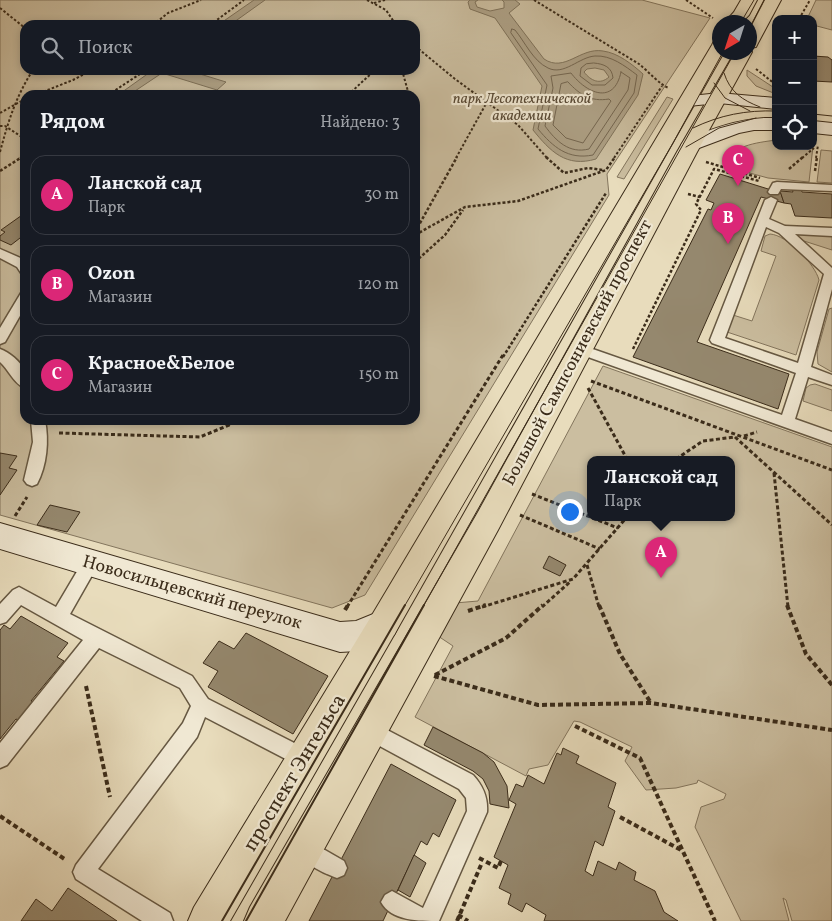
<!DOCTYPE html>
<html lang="ru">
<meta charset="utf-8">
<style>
:root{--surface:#171b24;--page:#242831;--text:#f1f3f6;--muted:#9ea1a6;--line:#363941;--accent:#db2777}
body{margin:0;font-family:Vollkorn,serif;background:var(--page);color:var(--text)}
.controls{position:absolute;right:15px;top:15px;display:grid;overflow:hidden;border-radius:10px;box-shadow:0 2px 8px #0003}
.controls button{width:45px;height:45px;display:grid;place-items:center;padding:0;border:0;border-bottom:1px solid var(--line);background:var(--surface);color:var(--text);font:25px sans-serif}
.compass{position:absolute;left:712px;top:15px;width:45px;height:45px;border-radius:50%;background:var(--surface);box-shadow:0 2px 8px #0003;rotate:219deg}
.you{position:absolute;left:569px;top:511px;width:18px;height:18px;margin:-12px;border:4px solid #fff;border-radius:50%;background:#1a73e8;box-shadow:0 0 0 8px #1a73e833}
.badge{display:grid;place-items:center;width:32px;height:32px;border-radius:50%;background:var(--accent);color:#fff;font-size:16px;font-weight:700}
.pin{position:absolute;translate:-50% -41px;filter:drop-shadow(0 1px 2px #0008)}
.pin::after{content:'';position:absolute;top:26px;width:18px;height:15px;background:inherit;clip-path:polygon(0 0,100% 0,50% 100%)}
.popup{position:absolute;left:587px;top:456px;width:148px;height:65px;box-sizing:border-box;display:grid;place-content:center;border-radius:10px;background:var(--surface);filter:drop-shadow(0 1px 4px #0005);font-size:16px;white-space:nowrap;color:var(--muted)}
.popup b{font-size:19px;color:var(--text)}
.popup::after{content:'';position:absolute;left:50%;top:100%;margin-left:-10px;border:10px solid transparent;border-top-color:var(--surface)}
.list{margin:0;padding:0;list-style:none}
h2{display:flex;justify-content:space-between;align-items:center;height:65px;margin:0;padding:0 20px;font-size:21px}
h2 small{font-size:16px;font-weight:400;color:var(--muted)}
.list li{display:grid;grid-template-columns:32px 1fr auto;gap:15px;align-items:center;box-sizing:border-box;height:80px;margin:0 10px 10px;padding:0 10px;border:1px solid var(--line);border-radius:15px}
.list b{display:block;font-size:19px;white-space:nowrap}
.list p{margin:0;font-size:16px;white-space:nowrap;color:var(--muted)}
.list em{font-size:16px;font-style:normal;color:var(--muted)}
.icon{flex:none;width:28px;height:28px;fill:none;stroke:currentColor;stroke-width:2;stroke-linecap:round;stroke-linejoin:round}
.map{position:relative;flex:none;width:832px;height:921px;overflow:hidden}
.search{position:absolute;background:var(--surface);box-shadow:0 2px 8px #0003;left:20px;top:20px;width:400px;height:55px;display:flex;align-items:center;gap:12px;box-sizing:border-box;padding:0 18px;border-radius:15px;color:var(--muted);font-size:19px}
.panel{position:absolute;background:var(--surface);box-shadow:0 2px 8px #0003;left:20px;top:90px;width:400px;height:335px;border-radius:15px}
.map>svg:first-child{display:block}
.green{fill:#cbbea0;stroke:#83755d;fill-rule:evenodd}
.water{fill:#ada085;stroke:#7f725a;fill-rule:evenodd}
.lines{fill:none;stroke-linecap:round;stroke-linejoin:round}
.shore{stroke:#746650;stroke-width:1}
.building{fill:#95886e;stroke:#3b2c1a}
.service-casing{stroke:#665842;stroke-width:3}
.secondary-casing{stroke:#3b2c1a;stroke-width:2}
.primary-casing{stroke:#3b2c1a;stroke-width:2}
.path-far3{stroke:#3b2c1a;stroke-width:2;stroke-dasharray:2.5 2;stroke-linecap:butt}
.path-far2{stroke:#3b2c1a;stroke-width:2.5;stroke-dasharray:3 2;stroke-linecap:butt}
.path-far1{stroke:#3b2c1a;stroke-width:3;stroke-dasharray:4 2.5;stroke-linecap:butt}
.path{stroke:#3b2c1a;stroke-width:4;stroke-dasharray:5 3;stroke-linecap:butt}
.service{fill:#f0e8d3;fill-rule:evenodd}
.secondary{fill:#f0e8d3;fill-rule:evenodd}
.primary{fill:#e8dcbc;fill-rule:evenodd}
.tram-far1{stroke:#3b2c1a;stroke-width:1}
.tram{stroke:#3b2c1a;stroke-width:2}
.labels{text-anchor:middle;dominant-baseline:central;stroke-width:4.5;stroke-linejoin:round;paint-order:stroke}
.far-park-label{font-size:15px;font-style:italic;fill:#584935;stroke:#f0e8d3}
.street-label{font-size:18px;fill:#3b2c1a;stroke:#f0e8d3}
.near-street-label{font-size:21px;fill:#3b2c1a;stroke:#f0e8d3}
</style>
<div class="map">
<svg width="832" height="921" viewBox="0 0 832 921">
<rect width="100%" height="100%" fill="#e8dcbc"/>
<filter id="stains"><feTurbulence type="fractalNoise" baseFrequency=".004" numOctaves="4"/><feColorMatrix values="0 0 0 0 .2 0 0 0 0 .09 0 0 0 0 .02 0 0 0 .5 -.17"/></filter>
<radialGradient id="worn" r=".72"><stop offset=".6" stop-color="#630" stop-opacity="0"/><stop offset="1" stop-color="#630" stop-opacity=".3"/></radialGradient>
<!-- green -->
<g class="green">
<path d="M0,0h642l68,18 -103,156 2,21 -244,400 -33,13 -332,-93zM25,25h390v45h-390zM25,95h390v325h-390z"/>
<path d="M816,0h16v30l-19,-5v-6h-6z"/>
<path d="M747,70l29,19v5l-20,-8 -9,-10z"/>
<path d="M667,97l6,2 -49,80 -7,-2z"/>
<path d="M776,140v6h37l-4,36 -41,-4 -44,-12c8,-21 31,-23 52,-26z"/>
<path d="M821,150l11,1v32l-15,-1z"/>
<path d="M794,233l38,2v15l-28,-9z"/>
<path d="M770,234c17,1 45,30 49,46l-23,75 -69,-23 6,-17 19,6 24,-65 -15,-5 4,-15z"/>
<path d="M832,308v64l-14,-8 -1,-12 12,-43z"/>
<path d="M603,366l229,81v474h-40l-6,-21 -3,-2 6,23h-48l-46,-94 6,-20 23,-8 2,-5 -28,-14 -1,3 -21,5 -30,2 -21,-29 7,-14 -52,-25 -6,-1 -26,44 -19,4 -3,7 -111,-59 38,-71 -15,-10 17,-33 23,-2zM591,459h140v58h-140z"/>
<path d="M815,384l17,6v21l-29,-10 3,-13 4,-3z"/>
</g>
<!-- water -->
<g class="water">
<path d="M254,0h11l-35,25h-12z"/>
<path d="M470,0h8l-3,2 2,5 13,4 14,-3v-6l-2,-2h13l5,4 -11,9 35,46c21,14 36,-12 59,-8 15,2 29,13 40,23l-5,21 -42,64c-30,9 -46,-8 -63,-29l9,-44 -47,-68 -25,-9 -2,-7zM595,68l9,2 5,7c-9,8 -18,4 -25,-5l3,-3z"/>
<path d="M153,70h34l39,12 -9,8 -55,-17 -33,22h-11z"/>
</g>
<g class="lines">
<!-- shore -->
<g class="shore">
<path d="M512,29l3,1c10,12 18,31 33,38 16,8 31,-11 47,-12 16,-1 30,10 42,19l-3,18 -41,62c-25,5 -40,-8 -55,-26l9,-44 -36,-52z"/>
<path d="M594,63c10,1 18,4 19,15l-8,7h-13l-12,-9 1,-8 5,-4z"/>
<path d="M621,72l9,6 -2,12 -39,59c-20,5 -33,-8 -44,-23l8,-38 -2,-12 20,-3c15,20 43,33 50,-1z"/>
<path d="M568,82c12,13 23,20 41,17l2,2 -28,42 -17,-5 -13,-13 8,-41z"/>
</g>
</g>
<!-- building -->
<g class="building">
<path d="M813,56l15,1 4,3v22l-19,-1z"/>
<path d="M720,174l61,19 3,10 -23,-6 -64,145 92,32 -11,35 -145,-52 75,-148 3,1 3,-7 -8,-3z"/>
<path d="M792,189h9l1,3 30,2v24l-37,-2 -4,-12 -7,-1 -4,-12 13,1z"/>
<path d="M25,213v27l-5,-2 -9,7 -11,-5v-4l5,-4 -4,-2z"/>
<path d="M0,453l17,3 -8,12 8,2 -17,25z"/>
<path d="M50,505l30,7 -13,20 -30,-7z"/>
<path d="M549,556l17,9 -6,11 -17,-8z"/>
<path d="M21,616l47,27 -11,14 7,4 -33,40 4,2 -15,18 -4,-2 -16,20v-109l4,-5 6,4z"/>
<path d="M246,633l82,43 -35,58 -85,-47 10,-16 -15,-8 16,-22 15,8z"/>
<path d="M433,727l50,26 11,9 13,24 2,22 -19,-4 -1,-13 -6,-12 -10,-8 -49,-26z"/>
<path d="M563,748l16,8 -3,7 40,20 -8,24 7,4 -12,35 -8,-5 -10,30 8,5 5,-15 18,9 3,-8 17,10 -2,8 21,11 9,21 14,9h-134l2,-6 -20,-12 -4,9 -14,-8 3,-10 -12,-6 9,-23 -14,-8 22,-53 -7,-4 7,-16 7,3 5,-12 16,9 13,-31 4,2z"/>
<path d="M391,764l65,36 -17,37 -6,-4 -6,12 -6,-4 -38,80h-74z"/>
<path d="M414,855l12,8 -16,34 -12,-7z"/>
<path d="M68,888l49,33h-96l15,-22 16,12z"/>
</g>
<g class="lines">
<defs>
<g id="service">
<path d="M777,182l55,3v6l-51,-2 -3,5h-8l-2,-2 5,-9z"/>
<path d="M771,197l6,3 -8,19 16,7 47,2v8l-37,-2 37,34v21l-21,78 21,8v10l-24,-8 -13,42 37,13v12l-258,-92 -2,-3 2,-3h10l198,69 14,-42 -84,-30 -2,-3 55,-140zM766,227l13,6 45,41 -26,89 -73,-25z"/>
<path d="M0,249l25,11v14l-4,-1 -4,-6 -17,-9z"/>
<path d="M25,292v15l-20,35 -5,2v-16l21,-35z"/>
<path d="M0,349c9,3 21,13 25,22 1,5 0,12 0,17 -10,-3 -17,-19 -25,-26z"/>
<path d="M31,420h14c4,21 2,45 -8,64l-5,2 -5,-2 -3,-4 9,-38z"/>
<path d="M91,556l6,2 2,5 -29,51 122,62 16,23 102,52 3,7 -3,7 -7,3 -98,-51 -8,20 -99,132 72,44 3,8h-31l-66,-42 -3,-7 3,-7 107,-142 8,-17 -11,-18 -81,-40 -92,117 -7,3v-25l83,-103 -62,-35 -15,17 -6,2v-20l13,-14 6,-3 37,20 29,-49z"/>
<path d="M370,721l103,54c10,11 15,22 14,37l-48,109c-20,0 -48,0 -58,-19l4,-7 7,-4 31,17 44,-97 -1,-13 -7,-9 -96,-52 -2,-7 2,-7z"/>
<path d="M304,838l40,23 3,7 -3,7 -7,3c-14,-5 -37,-16 -43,-30l3,-7z"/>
</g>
<g id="secondary">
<path d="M719,93l57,5v11l-57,-6 -31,3 -6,-1 -3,-4 3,-4z"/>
<path d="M765,118h11v12h-22l-15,3 -48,18 -7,-2 -3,-4 3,-4c26,-12 52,-21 81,-23z"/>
<path d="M813,121l19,2v12l-19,-2z"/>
<path d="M0,523l340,99 16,-1 27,-11 11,5 5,10 -5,10 -37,16 -17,1 -340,-103z"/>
</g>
<g id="primary">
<path d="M741,0h16l-8,15 -7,7h-17l9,-10z"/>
<path d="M765,0h16l-23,43 -2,4 -6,1v-19z"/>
<path d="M720,40v12h4l-330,583 -164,286h-42l6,-14 178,-292 340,-570 2,-4z"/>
<path d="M750,48l2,4 -55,100 -199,378 -213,391h-41l6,-14 228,-395 199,-360 58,-100h15z"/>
</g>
</defs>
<!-- service casing -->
<use href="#service" class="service-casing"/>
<!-- secondary casing -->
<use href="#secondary" class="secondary-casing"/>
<!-- primary casing -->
<use href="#primary" class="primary-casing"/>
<!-- path-far3 -->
<g class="path-far3">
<path d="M367,0l19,10 10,15"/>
<path d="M534,0l105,64c9,7 22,22 30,24"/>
<path d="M686,0l27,18"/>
<path d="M374,3l11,-3"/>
<path d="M0,8l25,20"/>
<path d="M799,19l11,-19"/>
<path d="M153,25l15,-12 33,-13"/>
<path d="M210,25l34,-25"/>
<path d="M415,46l40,33 63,46 29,33"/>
<path d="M756,69l19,15"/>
<path d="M402,70l7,25"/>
<path d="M35,95l38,-15 19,-10"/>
<path d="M108,95l38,-25"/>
<path d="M348,95l27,-25"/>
<path d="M0,113l25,-14"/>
<path d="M0,126h5l20,13"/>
<path d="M415,151v7"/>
<path d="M0,152c8,-30 16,-56 33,-82"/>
<path d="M20,158l5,-3"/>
<path d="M456,158l31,-56"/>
<path d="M614,158l48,-72"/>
<path d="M802,158l12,-10"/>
<path d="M816,158l2,-13"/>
</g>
<!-- path-far2 -->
<g class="path-far2">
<path d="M415,157v19"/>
<path d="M546,157l18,16 24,-5 15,2"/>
<path d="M706,162l54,16"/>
<path d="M789,169l14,-12"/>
<path d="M0,171l22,-14"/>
<path d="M815,171l2,-14"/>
<path d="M688,194l12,3"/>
<path d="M415,232l42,-75"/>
<path d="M415,235l50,-28 53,-6 88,-31 9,-13"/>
<path d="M415,262l30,-27 18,-25"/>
<path d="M633,349l68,-139 -5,-6 18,-35 45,12"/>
<path d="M503,357l103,-164"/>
</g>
<!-- path-far1 -->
<g class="path-far1">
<path d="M591,381l241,89"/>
<path d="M588,388l39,71"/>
<path d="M59,433l141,4 29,-12 6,-5"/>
<path d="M744,436l13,-4"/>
<path d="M735,437l97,88"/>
<path d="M676,459l27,-18 32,-4"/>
<path d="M774,473l14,134"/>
<path d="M532,494l86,34"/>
<path d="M520,515l80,34"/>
<path d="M15,516l12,-19"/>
<path d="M587,565l12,42"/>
<path d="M347,607l156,-252"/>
<path d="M482,607l91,-28 54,-62"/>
<path d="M542,607l29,-26"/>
</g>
<!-- path -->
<g class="path">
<path d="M599,605l21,49 31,49"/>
<path d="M787,605l19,49 26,31"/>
<path d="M345,610l3,-5"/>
<path d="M468,611l18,-6"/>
<path d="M435,675l71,-37 37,-33"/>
<path d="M434,676l104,29 113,-2 181,27"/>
<path d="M86,686l24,111"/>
<path d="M575,726l65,32 75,163"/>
<path d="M0,816l66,44"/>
<path d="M620,817l61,33"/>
<path d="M479,858l19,10 3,-7"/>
<path d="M458,915l10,6"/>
<path d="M457,921l24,-56"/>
</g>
<!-- service -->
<use href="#service" class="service"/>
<!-- secondary -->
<use href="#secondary" class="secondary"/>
<!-- primary -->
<use href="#primary" class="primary"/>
<!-- tram-far1 -->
<g class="tram-far1">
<path d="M741,22l13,-22"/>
<path d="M750,27l14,-27"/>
<path d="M724,73c6,19 18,27 36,34"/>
<path d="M714,83l11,15 25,13"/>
<path d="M813,114l19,2"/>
<path d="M693,128c27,-13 53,-18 83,-17"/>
<path d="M686,147l33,-19 37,-10"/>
<path d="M404,607l269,-464 50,-91"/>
<path d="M423,607l312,-555"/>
</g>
<!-- tram -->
<g class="tram">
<path d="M222,921l183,-316"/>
<path d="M246,921l178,-316"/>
</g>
</g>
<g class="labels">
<!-- far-park labels -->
<g class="far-park-label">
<text x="522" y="99">парк Лесотехнической<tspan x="522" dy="17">академии</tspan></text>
</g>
<!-- street labels -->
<g class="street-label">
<text transform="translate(578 353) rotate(-62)">Большой Сампсониевский проспект</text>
<text transform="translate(192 593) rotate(16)">Новосильцевский переулок</text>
</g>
<!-- near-street labels -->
<g class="near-street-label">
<text transform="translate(295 773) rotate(-59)">проспект Энгельса</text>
</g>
</g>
<rect width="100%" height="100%" filter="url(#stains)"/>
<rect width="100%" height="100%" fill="url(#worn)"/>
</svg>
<div class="controls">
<button>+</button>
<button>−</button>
<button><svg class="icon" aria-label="locate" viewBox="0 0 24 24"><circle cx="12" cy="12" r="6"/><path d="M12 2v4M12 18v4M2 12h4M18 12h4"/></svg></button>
</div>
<svg class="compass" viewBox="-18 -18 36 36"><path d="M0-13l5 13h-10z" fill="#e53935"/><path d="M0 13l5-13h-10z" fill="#9ea1a6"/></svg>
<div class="you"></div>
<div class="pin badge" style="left:661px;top:578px">A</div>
<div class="popup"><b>Ланской сад</b>Парк</div>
<div class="pin badge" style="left:728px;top:244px">B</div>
<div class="pin badge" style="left:738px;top:186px">C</div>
<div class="search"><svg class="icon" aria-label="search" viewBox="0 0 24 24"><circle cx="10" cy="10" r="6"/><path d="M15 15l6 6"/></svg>Поиск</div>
<section class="panel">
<h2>Рядом<small>Найдено: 3</small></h2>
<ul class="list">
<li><span class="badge">A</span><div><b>Ланской сад</b><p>Парк</p></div><em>30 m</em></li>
<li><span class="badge">B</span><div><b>Ozon</b><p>Магазин</p></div><em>120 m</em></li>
<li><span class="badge">C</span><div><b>Красное&amp;Белое</b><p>Магазин</p></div><em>150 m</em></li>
</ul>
</section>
</div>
